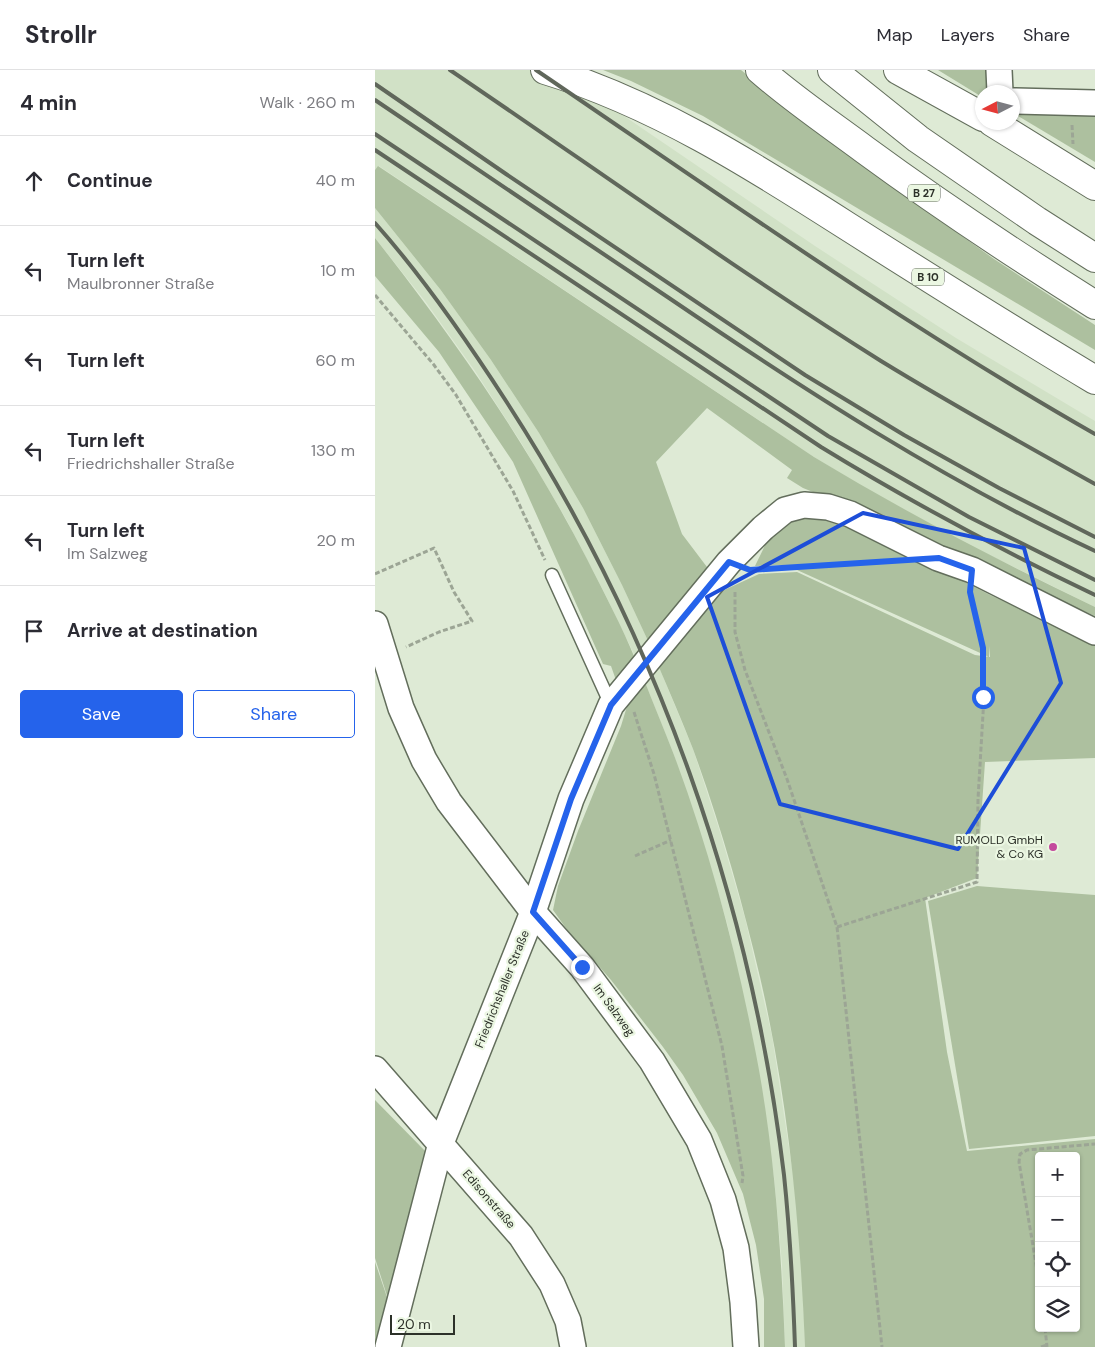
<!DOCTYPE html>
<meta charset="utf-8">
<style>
:root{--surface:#fff;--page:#f2f2f3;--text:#2b2b33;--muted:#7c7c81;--line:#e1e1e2;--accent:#2563eb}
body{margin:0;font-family:"DM Sans",sans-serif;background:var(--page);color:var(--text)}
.controls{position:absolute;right:15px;bottom:15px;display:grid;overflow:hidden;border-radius:5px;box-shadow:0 1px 4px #0004}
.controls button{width:45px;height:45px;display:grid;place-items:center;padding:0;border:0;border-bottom:1px solid var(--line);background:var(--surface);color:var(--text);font:25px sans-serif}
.compass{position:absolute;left:600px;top:15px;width:45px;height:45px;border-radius:50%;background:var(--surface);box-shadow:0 1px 4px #0004;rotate:264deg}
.scale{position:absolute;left:15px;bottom:12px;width:65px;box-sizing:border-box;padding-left:5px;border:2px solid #2c3129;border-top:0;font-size:14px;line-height:18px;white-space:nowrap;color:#2c3129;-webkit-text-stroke:4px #ebf7e2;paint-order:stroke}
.stop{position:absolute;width:15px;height:15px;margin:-11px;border:4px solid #2563eb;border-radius:50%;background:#fff}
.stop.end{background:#2563eb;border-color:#fff;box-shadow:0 1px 5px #0008}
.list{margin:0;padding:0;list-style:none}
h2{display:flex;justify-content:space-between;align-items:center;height:65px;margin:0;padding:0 20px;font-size:21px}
h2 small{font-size:16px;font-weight:400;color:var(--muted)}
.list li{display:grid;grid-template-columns:32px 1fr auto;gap:15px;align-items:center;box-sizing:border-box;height:90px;padding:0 20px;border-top:1px solid var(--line)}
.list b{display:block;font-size:19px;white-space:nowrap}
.list p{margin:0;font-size:16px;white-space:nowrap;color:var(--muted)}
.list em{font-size:16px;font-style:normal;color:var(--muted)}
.actions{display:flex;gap:10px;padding:15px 20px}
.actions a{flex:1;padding:11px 0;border:1px solid var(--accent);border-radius:5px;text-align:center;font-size:18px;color:var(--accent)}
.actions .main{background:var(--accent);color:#fff}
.icon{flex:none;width:28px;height:28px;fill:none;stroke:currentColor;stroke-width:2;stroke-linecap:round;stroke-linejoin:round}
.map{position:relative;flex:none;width:720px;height:1277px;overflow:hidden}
header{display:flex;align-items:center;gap:30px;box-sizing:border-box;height:70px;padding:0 25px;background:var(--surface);border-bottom:1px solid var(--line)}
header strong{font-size:24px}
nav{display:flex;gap:28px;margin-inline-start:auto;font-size:18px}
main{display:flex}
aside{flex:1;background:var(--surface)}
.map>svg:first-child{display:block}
.built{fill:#d1e1c6}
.green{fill:#adc09f;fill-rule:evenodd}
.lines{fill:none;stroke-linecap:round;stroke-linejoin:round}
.lane-casing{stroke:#636e5c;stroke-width:15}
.street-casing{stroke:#636e5c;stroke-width:28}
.highway-casing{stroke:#636e5c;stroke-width:30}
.path{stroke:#9ca595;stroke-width:3;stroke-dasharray:5 2.5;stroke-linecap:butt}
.lane{stroke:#fff;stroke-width:12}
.street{stroke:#fff;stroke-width:25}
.highway{stroke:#fff;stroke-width:28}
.rail{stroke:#60675b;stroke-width:4}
.route{stroke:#2563eb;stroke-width:6}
.marked{fill:none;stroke:#1d4ed8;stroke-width:4;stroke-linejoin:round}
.poi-dot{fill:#c44a9d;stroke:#ebf7e2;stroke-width:2}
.labels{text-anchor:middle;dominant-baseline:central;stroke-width:4.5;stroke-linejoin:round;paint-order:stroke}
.shield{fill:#ebf7e2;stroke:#656c60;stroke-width:1}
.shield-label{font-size:11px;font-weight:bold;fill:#2c3129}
.poi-label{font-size:12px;fill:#2c3129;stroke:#ebf7e2;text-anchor:end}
.street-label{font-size:12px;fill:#2c3129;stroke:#ebf7e2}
</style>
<header>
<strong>Strollr</strong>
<nav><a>Map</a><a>Layers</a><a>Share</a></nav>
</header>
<main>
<aside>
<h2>4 min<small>Walk · 260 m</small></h2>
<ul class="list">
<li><svg class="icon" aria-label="ahead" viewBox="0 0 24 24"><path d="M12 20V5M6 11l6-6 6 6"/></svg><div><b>Continue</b></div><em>40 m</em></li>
<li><svg class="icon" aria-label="left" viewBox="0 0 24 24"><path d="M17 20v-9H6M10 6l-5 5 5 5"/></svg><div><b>Turn left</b><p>Maulbronner Straße</p></div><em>10 m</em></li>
<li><svg class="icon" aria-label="left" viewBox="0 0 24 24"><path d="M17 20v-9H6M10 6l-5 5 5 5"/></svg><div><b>Turn left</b></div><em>60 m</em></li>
<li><svg class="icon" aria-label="left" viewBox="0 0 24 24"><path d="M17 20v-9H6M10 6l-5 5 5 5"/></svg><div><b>Turn left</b><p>Friedrichshaller Straße</p></div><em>130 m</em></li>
<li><svg class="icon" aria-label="left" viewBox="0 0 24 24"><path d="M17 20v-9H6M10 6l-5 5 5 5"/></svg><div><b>Turn left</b><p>Im Salzweg</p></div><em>20 m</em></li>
<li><svg class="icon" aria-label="arrive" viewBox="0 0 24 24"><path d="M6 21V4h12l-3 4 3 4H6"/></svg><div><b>Arrive at destination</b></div></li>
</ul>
<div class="actions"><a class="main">Save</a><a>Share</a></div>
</aside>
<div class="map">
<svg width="720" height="1277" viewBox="0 0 720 1277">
<rect width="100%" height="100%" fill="#deead5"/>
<!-- built -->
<g class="built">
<path d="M0,0h186l63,46 191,130 141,92 139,83v186l-138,-68 -92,-51 -51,-31 -435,-291 -4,4z"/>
<path d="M0,138l65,81 51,71 48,73 44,75 39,77 27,58 44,106 27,83 25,86 27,118 21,138 9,88 3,85h-20l-3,-83 -8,-87 -21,-137 -26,-117 -25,-84 -28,-84 -42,-105 -27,-56 -39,-75 -44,-75 -47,-73 -50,-70 -50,-63z"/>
</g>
<!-- green -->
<g class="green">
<path d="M228,0h138l81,66 172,123 101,66v25l-392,-234 -72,-35z"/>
<path d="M563,0h53l1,22h-9l-1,5z"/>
<path d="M720,35v57l-82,-49z"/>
<path d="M3,96l436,291c91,55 185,104 281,150v9l-242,-108 -50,-20 -16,-10 5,-8 -85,-62 -51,54 26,72 28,37 -61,72 -27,-58 -39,-77 -44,-75 -48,-73 -51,-71 -65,-81v-38z"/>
<path d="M0,168c80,102 152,205 212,321 17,34 35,67 49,102l-19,22 -6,-17 -8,-2 -90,-202 -74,-110 -64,-76z"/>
<path d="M433,445l39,6 143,74 105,49v114l-110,4 -8,116 -52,20 22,154 20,99 128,-12v208h-290c-5,-125 -17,-248 -45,-370 -18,-77 -40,-154 -67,-228 -11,-28 -23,-56 -35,-84l62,-73 39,-18 38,-2 178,83 15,2v-11l-1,11 -203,-92 -31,1 15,-31 20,-15zM664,1086h37v172h-37z"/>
<path d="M268,607c10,26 21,52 31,78 34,91 60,188 79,284 21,101 28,205 32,308h-21v-48l-8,-54 -13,-51 -26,-61 -34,-58 -20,-28 -52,-67 -43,-49 -15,-21 5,-24 20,-55 43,-105 7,-23z"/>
<path d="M602,816l118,9v241l-126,13 -41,-248z"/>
<path d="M0,1030l52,53 -39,146 -13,-41z"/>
<path d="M0,1192l13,38 -8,47h-5z"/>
</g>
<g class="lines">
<defs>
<path id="lane" d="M177,505l59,130"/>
<g id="street">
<path d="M624,0l1,22"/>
<path d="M638,31l82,2"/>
<path d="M0,554l26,84 23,52 25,42 84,110 49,55 70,94 47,79 24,60 13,48 7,54 3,45"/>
<path d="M0,999l146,167 31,48 16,37 5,26"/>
<path d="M13,1277l53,-204 92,-231 38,-113 40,-94 118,-143 34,-34 22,-18 19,-5 24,2 22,7 88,44 34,12 123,62"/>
</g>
<g id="highway">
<path d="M170,0c109,33 207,95 302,156 82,52 164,104 248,154"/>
<path d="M385,0c33,29 70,54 105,80 75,55 152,106 230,155"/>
<path d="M457,0l86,69 119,82 58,37"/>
<path d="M523,0l85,47"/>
<path d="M617,52l103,64"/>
</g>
</defs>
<!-- lane casing -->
<use href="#lane" class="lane-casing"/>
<!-- street casing -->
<use href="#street" class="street-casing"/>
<!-- highway casing -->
<use href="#highway" class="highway-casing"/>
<!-- path -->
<g class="path">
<path d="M697,55l1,19"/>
<path d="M0,225l59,70 22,30 57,96 32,69"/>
<path d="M378,500l139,-9"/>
<path d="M0,504l59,-26 20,44 18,29 -33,11 -33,15"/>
<path d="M360,522v40l10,38 42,109 50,148 45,420"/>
<path d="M259,642l20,62 68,272 21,130 -1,7"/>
<path d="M260,786l36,-16"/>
<path d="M462,857l140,-45 1,-83 6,-102 -1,-49 -12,-52"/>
<path d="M664,1212l-20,-120 1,-8 7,-4 68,-6"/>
<path d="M670,1258l2,19"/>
<path d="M666,1277l6,-2"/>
</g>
<!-- lane -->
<use href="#lane" class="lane"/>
<!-- street -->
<use href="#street" class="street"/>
<!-- highway -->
<use href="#highway" class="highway"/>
<!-- rail -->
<g class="rail">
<path d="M75,0c143,97 285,199 431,291 70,43 142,83 214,123"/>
<path d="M161,0c184,125 366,254 559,364"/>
<path d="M0,14l131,90 299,201 99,60 95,53 96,49"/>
<path d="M0,30c98,67 196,132 294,198 137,93 276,183 426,253"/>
<path d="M0,64l453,302 141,81 126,63"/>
<path d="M0,80l446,297c88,54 180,103 274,148"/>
<path d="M0,153c49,55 91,116 131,178 151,233 245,499 278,774 6,57 9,115 11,172"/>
</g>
</g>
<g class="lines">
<!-- route -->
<path class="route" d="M207,897l-49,-55 38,-113 40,-94 118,-143 21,8 189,-12 33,12 -2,22 13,56v49"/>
</g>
<!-- marked area -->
<path class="marked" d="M488,443l161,35 37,135 -103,166 -178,-45 -73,-207z"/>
<!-- markers -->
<circle class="poi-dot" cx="678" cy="777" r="5"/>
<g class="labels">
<!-- shield labels -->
<g class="shield">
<rect x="533" y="114.5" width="32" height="17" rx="4"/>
<rect x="537" y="198.5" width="32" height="17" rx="4"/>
</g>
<g class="shield-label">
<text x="549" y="123">B 27</text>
<text x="553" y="207">B 10</text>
</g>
<!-- poi labels -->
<g class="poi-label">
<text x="668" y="770">RUMOLD GmbH<tspan x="668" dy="14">&amp; Co KG</tspan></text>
</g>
<!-- street labels -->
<g class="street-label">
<text transform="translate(127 919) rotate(-68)">Friedrichshaller Straße</text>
<text transform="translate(239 940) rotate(54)">Im Salzweg</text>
<text transform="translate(114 1129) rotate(49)">Edisonstraße</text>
</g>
</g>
</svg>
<div class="controls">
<button>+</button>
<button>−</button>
<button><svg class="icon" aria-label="locate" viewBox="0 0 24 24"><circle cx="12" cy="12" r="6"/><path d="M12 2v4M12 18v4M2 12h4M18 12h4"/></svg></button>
<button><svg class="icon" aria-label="layers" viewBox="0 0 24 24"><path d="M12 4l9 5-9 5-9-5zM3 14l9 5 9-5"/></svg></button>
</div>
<svg class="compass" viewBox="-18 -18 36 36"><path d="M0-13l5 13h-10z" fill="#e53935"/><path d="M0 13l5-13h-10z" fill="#7c7c81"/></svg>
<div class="scale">20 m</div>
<div class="stop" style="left:608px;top:627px"></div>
<div class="stop end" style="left:207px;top:897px"></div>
</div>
</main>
